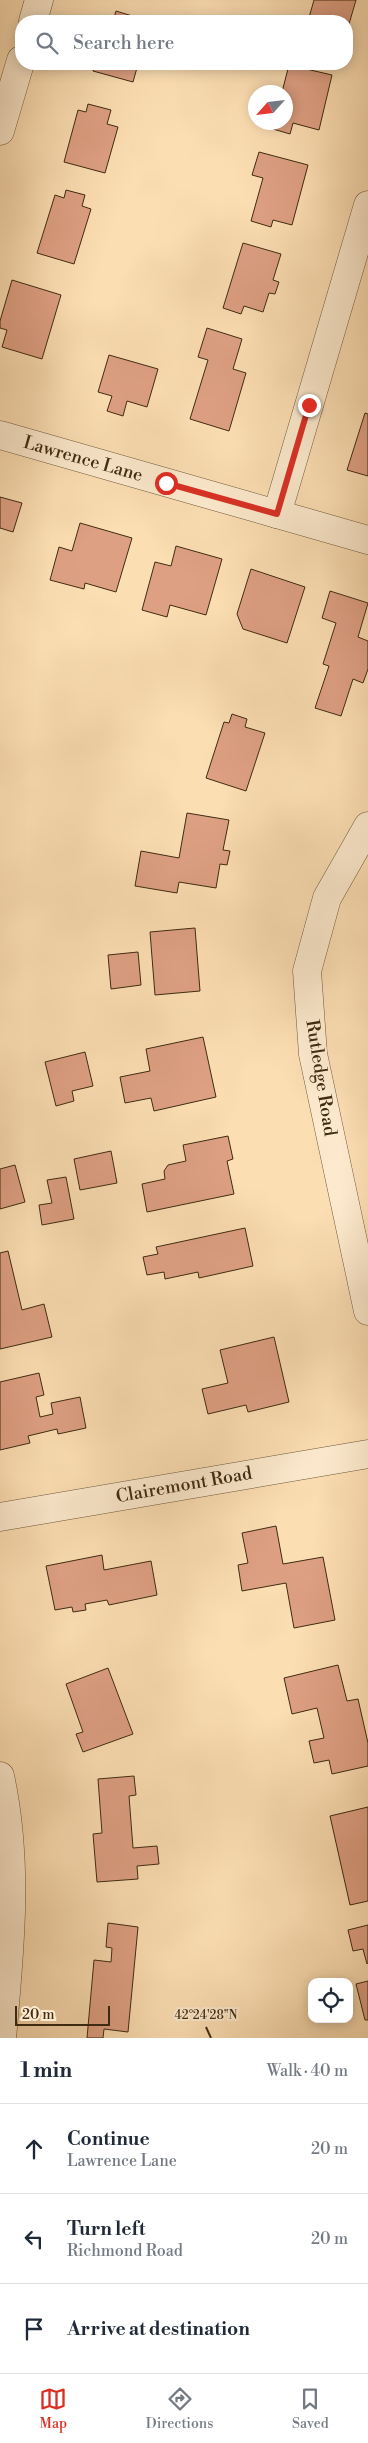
<!DOCTYPE html>
<meta charset="utf-8">
<style>
:root{--surface:#fff;--page:#f2f2f3;--text:#1f2937;--muted:#747a83;--line:#e0e1e3;--accent:#d93025}
body{margin:0;font-family:"Libre Bodoni",serif;background:var(--page);color:var(--text)}
.controls{position:absolute;right:15px;bottom:15px;display:grid;overflow:hidden;border-radius:10px;box-shadow:0 2px 12px #0003}
.controls button{width:45px;height:45px;display:grid;place-items:center;padding:0;border:0;border-bottom:1px solid var(--line);background:var(--surface);color:var(--text);font:25px sans-serif}
.compass{position:absolute;left:248px;top:85px;width:45px;height:45px;border-radius:50%;background:var(--surface);box-shadow:0 2px 12px #0003;rotate:243deg}
.scale{position:absolute;left:15px;bottom:12px;width:95px;box-sizing:border-box;padding-left:5px;border:2px solid #3e2b11;border-top:0;font-size:14px;line-height:18px;white-space:nowrap;color:#3e2b11;-webkit-text-stroke:4px #fdeace;paint-order:stroke}
.stop{position:absolute;width:15px;height:15px;margin:-11px;border:4px solid #d93025;border-radius:50%;background:#fff}
.stop.end{background:#d93025;border-color:#fff;box-shadow:0 1px 5px #0008}
.list{margin:0;padding:0;list-style:none}
h2{display:flex;justify-content:space-between;align-items:center;height:65px;margin:0;padding:0 20px;font-size:21px}
h2 small{font-size:16px;font-weight:400;color:var(--muted)}
.list li{display:grid;grid-template-columns:32px 1fr auto;gap:15px;align-items:center;box-sizing:border-box;height:90px;padding:0 20px;border-top:1px solid var(--line)}
.list b{display:block;font-size:19px;white-space:nowrap}
.list p{margin:0;font-size:16px;white-space:nowrap;color:var(--muted)}
.list em{font-size:16px;font-style:normal;color:var(--muted)}
.icon{flex:none;width:28px;height:28px;fill:none;stroke:currentColor;stroke-width:2;stroke-linecap:round;stroke-linejoin:round}
.map{position:relative;flex:none;width:368px;height:2038px;overflow:hidden}
.search{position:absolute;background:var(--surface);box-shadow:0 2px 12px #0003;left:15px;right:15px;top:15px;height:55px;display:flex;align-items:center;gap:12px;box-sizing:border-box;padding:0 18px;border-radius:20px;color:var(--muted);font-size:19px}
.sheet{height:335px;background:var(--surface)}
nav{display:flex;justify-content:space-around;align-items:center;box-sizing:border-box;height:70px;border-top:1px solid var(--line);background:var(--surface);font-size:14px;color:var(--muted)}
nav a{display:grid;justify-items:center;gap:2px}
nav .on{color:var(--accent)}
.map>svg:first-child{display:block}
.building{fill:#dea083;stroke:#3e2b11}
.lines{fill:none;stroke-linecap:round;stroke-linejoin:round}
.street-casing{stroke:#6e583a;stroke-width:29}
.street{stroke:#fdeace;stroke-width:28}
.route{stroke:#d93025;stroke-width:6}
.ticks{fill:none;stroke:#3e2b11;stroke-width:2}
.labels{text-anchor:middle;dominant-baseline:central;stroke-width:4;stroke-linejoin:round;paint-order:stroke}
.street-label{font-size:18px;fill:#3e2b11;stroke:#fdeace}
.ticks-label{font-size:12px;text-anchor:middle;fill:#3e2b11;stroke:#fdeace;stroke-width:4;stroke-linejoin:round;paint-order:stroke}
</style>
<div class="map">
<svg width="368" height="2038" viewBox="0 0 368 2038">
<rect width="100%" height="100%" fill="#fcdeb3"/>
<filter id="stains"><feTurbulence type="fractalNoise" baseFrequency=".004" numOctaves="4"/><feColorMatrix values="0 0 0 0 .2 0 0 0 0 .09 0 0 0 0 .02 0 0 0 .5 -.17"/></filter>
<radialGradient id="worn" r=".72"><stop offset=".6" stop-color="#630" stop-opacity="0"/><stop offset="1" stop-color="#630" stop-opacity=".3"/></radialGradient>
<!-- building -->
<g class="building">
<path d="M314,0h42l-9,31v-10h-39z"/>
<path d="M116,11l23,7 -1,3h-25z"/>
<path d="M95,64h43l-5,18 -40,-11z"/>
<path d="M289,65l43,10 -13,55 -26,-7 -3,11 -17,-5 2,-7h11v-30h-4z"/>
<path d="M88,104l23,6 -4,14 11,3 -13,46 -41,-11 14,-52 8,2z"/>
<path d="M259,152l49,13 -16,60 -19,-5 -2,7 -20,-6 12,-43 -11,-3z"/>
<path d="M66,190l19,5 -3,11 9,3 -17,55 -37,-11 18,-58 9,3z"/>
<path d="M243,243l38,11 -8,26 6,2 -4,12 -6,-1 -6,19 -19,-6 -3,8 -18,-6z"/>
<path d="M12,280l49,15 -19,64 -40,-12 5,-17 -7,-2v-7z"/>
<path d="M207,328l35,11 -9,30 13,4 -17,58 -39,-12 18,-59 -10,-3z"/>
<path d="M109,355l49,14 -11,38 -20,-6 -4,15 -16,-5 5,-15 -14,-4z"/>
<path d="M365,413l3,1v62l-21,-6z"/>
<path d="M0,497l22,6 -9,29 -13,-4z"/>
<path d="M80,523l52,15 -16,54 -31,-9 -1,6 -34,-9 9,-33 13,4z"/>
<path d="M176,546l46,13 -16,56 -36,-10 -3,12 -25,-7 13,-48 16,4z"/>
<path d="M251,569l54,18 -18,56 -44,-14 -6,-15z"/>
<path d="M330,591l38,12 -10,34 10,4v28l-5,14 -10,-4 -12,37 -26,-8 14,-42 -6,-2 13,-41 -14,-5z"/>
<path d="M232,714l15,5 -2,8 20,6 -19,58 -40,-13 18,-56 5,1z"/>
<path d="M187,813l42,7 -6,30 7,1 -3,14 -7,-1 -4,24 -37,-6 -2,11 -42,-7 6,-35 38,7z"/>
<path d="M195,928l5,63 -45,4 -5,-63z"/>
<path d="M138,952l3,33 -30,4 -3,-34z"/>
<path d="M203,1037l13,60 -62,14 -3,-13 -26,5 -5,-26 30,-6 -4,-22z"/>
<path d="M85,1052l8,34 -21,5 2,10 -18,5 -11,-44z"/>
<path d="M228,1136l5,23 -6,2 7,33 -87,18 -5,-28 23,-5 -1,-8 4,-6 18,-4 -3,-16z"/>
<path d="M111,1151l6,32 -37,7 -6,-31z"/>
<path d="M15,1165l10,37 -25,7v-40z"/>
<path d="M66,1177l8,42 -32,6 -3,-20 13,-2 -5,-23z"/>
<path d="M245,1228l8,38 -54,12 -1,-6 -33,7 -1,-7 -17,3 -4,-18 15,-3 -2,-7z"/>
<path d="M8,1251l14,59 22,-6 8,33 -52,12v-96z"/>
<path d="M274,1337l15,65 -41,10 -2,-7 -38,9 -6,-25 26,-6 -8,-33z"/>
<path d="M39,1373l5,22 -8,2 4,20 13,-3 -2,-11 29,-6 6,31 -28,6 -1,-5 -29,7 2,7 -30,7v-68z"/>
<path d="M276,1526l7,38 40,-7 12,63 -41,8 -8,-45 -44,8 -4,-26 10,-2 -6,-30z"/>
<path d="M102,1555l2,15 47,-9 6,34 -48,10 -2,-5 -22,4 1,6 -13,2 -1,-5 -17,3 -9,-44z"/>
<path d="M338,1665l9,36 11,-2 10,44v23l-36,8 -3,-14 -15,3 -5,-22 15,-3 -7,-30 -25,6 -8,-36z"/>
<path d="M108,1668l25,66 -50,18 -7,-18 7,-2 -17,-48z"/>
<path d="M134,1776l2,19 -7,1 4,52 24,-2 2,18 -22,2 1,13 -41,3 -4,-48 9,-1 -4,-54z"/>
<path d="M368,1807v94l-18,4 -20,-89z"/>
<path d="M108,1923l30,4 -10,105 -24,-3 -1,9h-16l7,-78 17,2 1,-14 -6,-1z"/>
<path d="M368,1925v38l-1,1 -4,-15 -10,2 -5,-21z"/>
<path d="M368,1981v39h-3l-9,-36z"/>
</g>
<g class="lines">
<defs>
<g id="street">
<path d="M33,21l6,-21"/>
<path d="M0,131l21,-71"/>
<path d="M0,435l368,105"/>
<path d="M277,514l91,-309"/>
<path d="M368,826l-41,72 -20,73 6,83 55,257"/>
<path d="M0,1517l368,-63"/>
<path d="M0,1776c19,87 10,174 2,262"/>
</g>
</defs>
<!-- street casing -->
<use href="#street" class="street-casing"/>
<!-- street -->
<use href="#street" class="street"/>
</g>
<g class="lines">
<!-- route -->
<path class="route" d="M166,483l111,31 32,-109"/>
</g>
<!-- ticks -->
<path class="ticks" d="M206,2027l5,11"/>
<g class="labels">
<!-- street labels -->
<g class="street-label">
<text transform="translate(83 459) rotate(16)">Lawrence Lane</text>
<text transform="translate(321 1078) rotate(81)">Rutledge Road</text>
<text transform="translate(184 1485) rotate(-10)">Clairemont Road</text>
</g>
</g>
<g class="ticks-label">
<text x="206" y="2019">42°24'28"N</text>
</g>
<rect width="100%" height="100%" filter="url(#stains)"/>
<rect width="100%" height="100%" fill="url(#worn)"/>
</svg>
<div class="controls">
<button><svg class="icon" aria-label="locate" viewBox="0 0 24 24"><circle cx="12" cy="12" r="6"/><path d="M12 2v4M12 18v4M2 12h4M18 12h4"/></svg></button>
</div>
<svg class="compass" viewBox="-18 -18 36 36"><path d="M0-13l5 13h-10z" fill="#e53935"/><path d="M0 13l5-13h-10z" fill="#747a83"/></svg>
<div class="scale">20 m</div>
<div class="stop" style="left:166px;top:483px"></div>
<div class="stop end" style="left:309px;top:405px"></div>
<div class="search"><svg class="icon" aria-label="search" viewBox="0 0 24 24"><circle cx="10" cy="10" r="6"/><path d="M15 15l6 6"/></svg>Search here</div>
</div>
<section class="sheet">
<h2>1 min<small>Walk · 40 m</small></h2>
<ul class="list">
<li><svg class="icon" aria-label="ahead" viewBox="0 0 24 24"><path d="M12 20V5M6 11l6-6 6 6"/></svg><div><b>Continue</b><p>Lawrence Lane</p></div><em>20 m</em></li>
<li><svg class="icon" aria-label="left" viewBox="0 0 24 24"><path d="M17 20v-9H6M10 6l-5 5 5 5"/></svg><div><b>Turn left</b><p>Richmond Road</p></div><em>20 m</em></li>
<li><svg class="icon" aria-label="arrive" viewBox="0 0 24 24"><path d="M6 21V4h12l-3 4 3 4H6"/></svg><div><b>Arrive at destination</b></div></li>
</ul>
</section>
<nav>
<a class="on"><svg class="icon" aria-label="map" viewBox="0 0 24 24"><path d="M3 6l6-2 6 2 6-2v14l-6 2-6-2-6 2zM9 4v14M15 6v14"/></svg>Map</a>
<a><svg class="icon" aria-label="directions" viewBox="0 0 24 24"><path d="M12 3l9 9-9 9-9-9zM9 14v-3h6M13 9l2 2-2 2"/></svg>Directions</a>
<a><svg class="icon" aria-label="saved" viewBox="0 0 24 24"><path d="M7 4h10v16l-5-4-5 4z"/></svg>Saved</a>
</nav>
